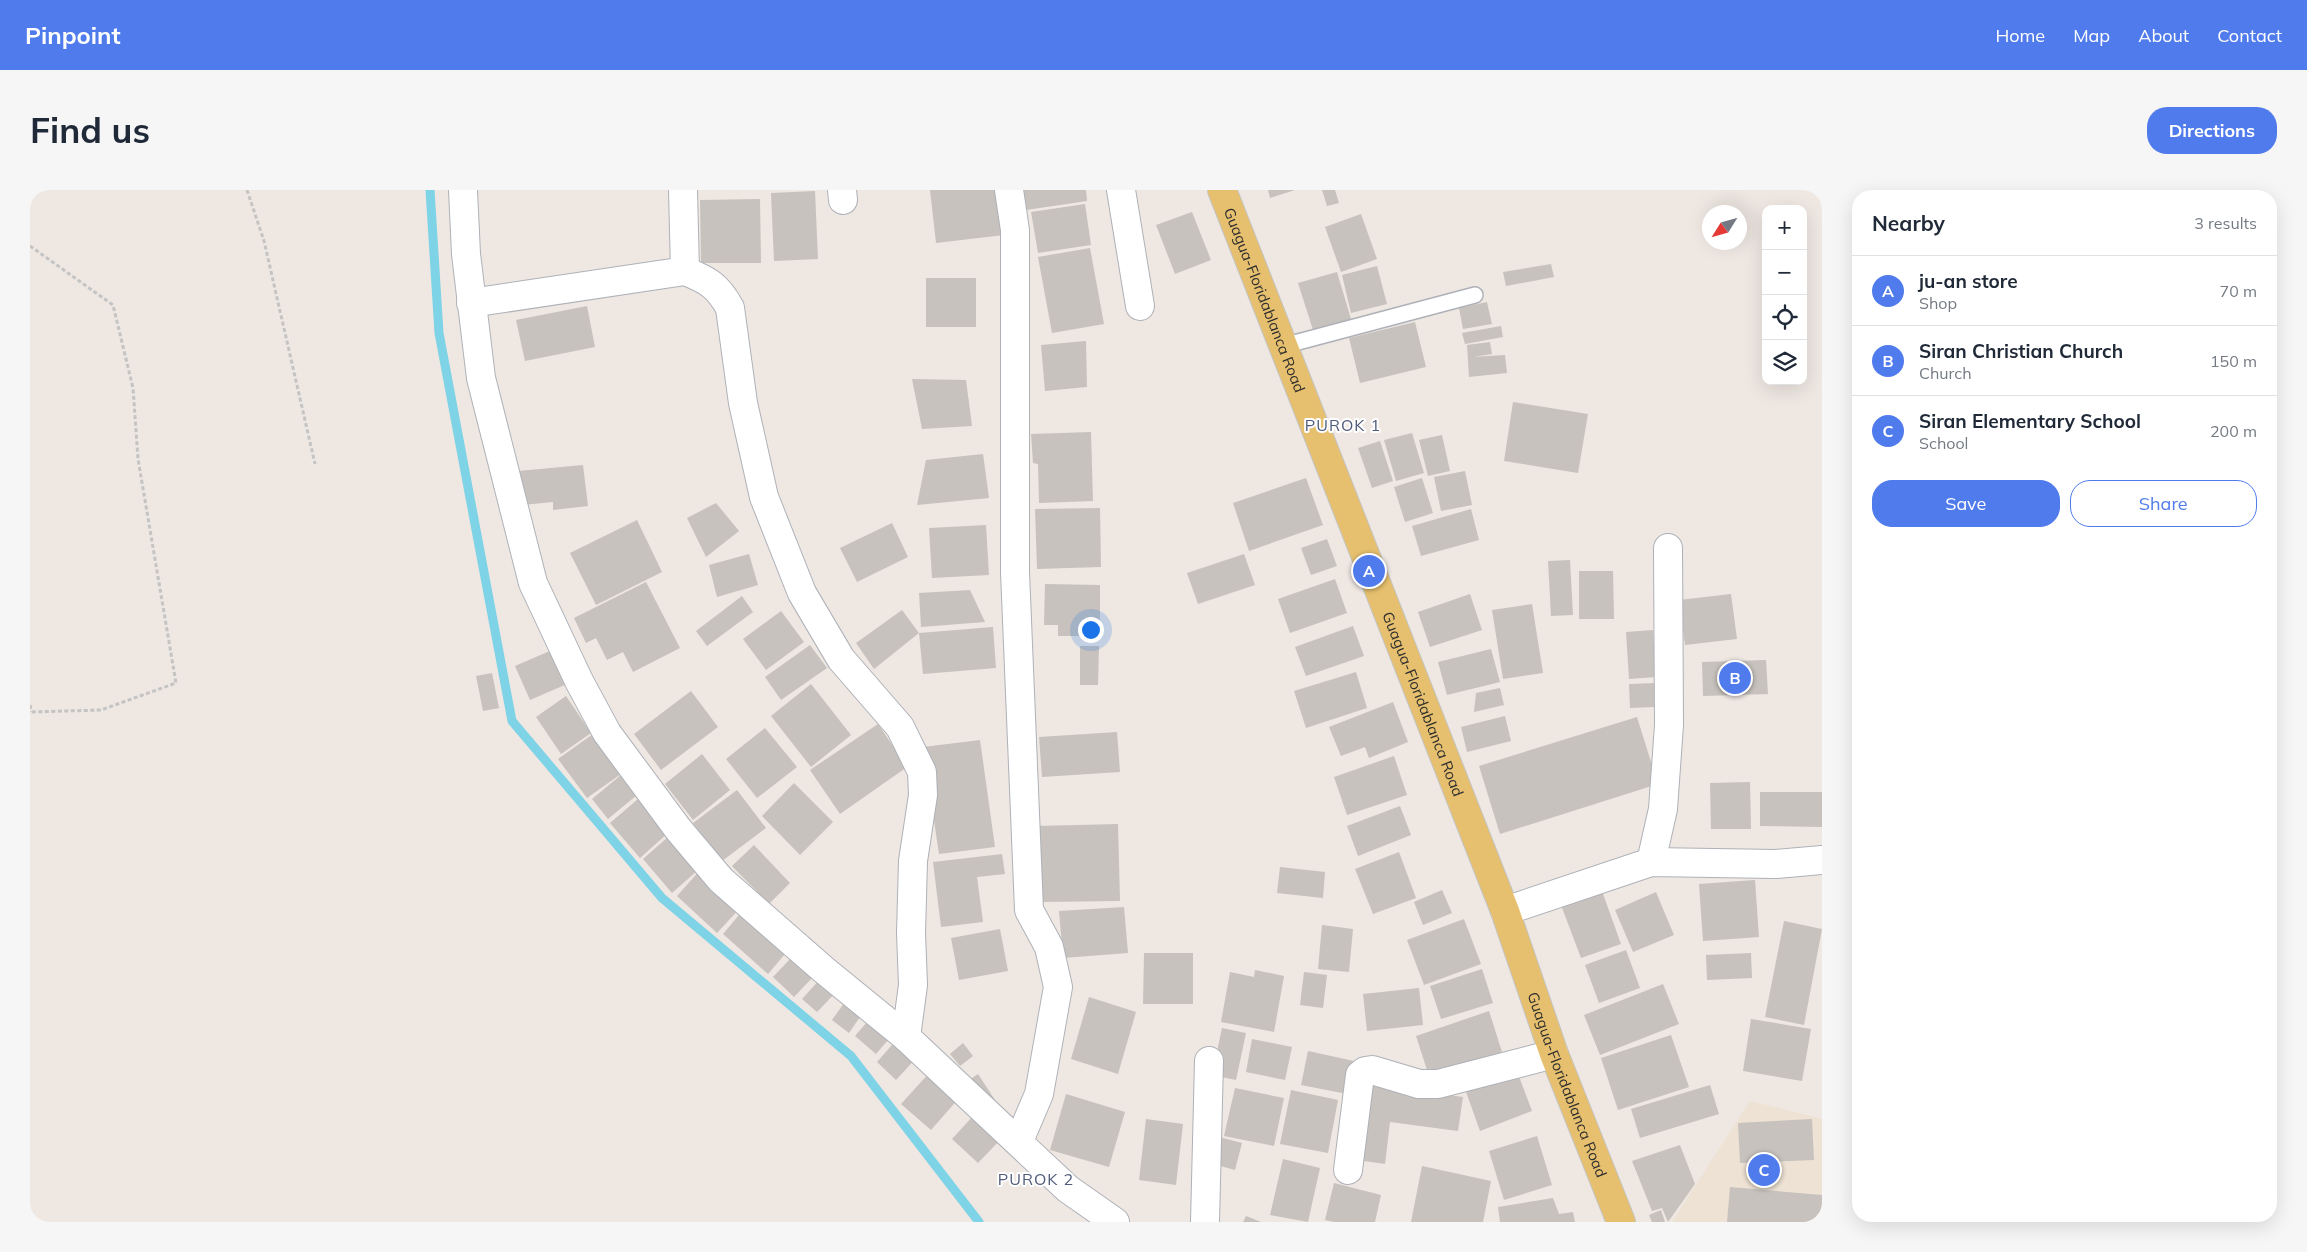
<!DOCTYPE html>
<meta charset="utf-8">
<style>
:root{--surface:#fff;--page:#f6f6f7;--text:#1f2937;--muted:#747a83;--line:#e0e1e3;--accent:#507bec}
body{margin:0;font-family:Mulish,sans-serif;background:var(--page);color:var(--text)}
.controls{position:absolute;right:15px;top:15px;display:grid;overflow:hidden;border-radius:10px;box-shadow:0 5px 20px #0002}
.controls button{width:45px;height:45px;display:grid;place-items:center;padding:0;border:0;border-bottom:1px solid var(--line);background:var(--surface);color:var(--text);font:25px sans-serif}
.compass{position:absolute;left:1672px;top:15px;width:45px;height:45px;border-radius:50%;background:var(--surface);box-shadow:0 5px 20px #0002;rotate:233deg}
.you{position:absolute;left:1060px;top:439px;width:18px;height:18px;margin:-12px;border:4px solid #fff;border-radius:50%;background:#1a73e8;box-shadow:0 0 0 8px #1a73e833}
.badge{display:grid;place-items:center;width:32px;height:32px;border-radius:50%;background:var(--accent);color:#fff;font-size:16px;font-weight:700}
.pin{position:absolute;translate:-50% -50%;border:2px solid #fff;box-shadow:0 1px 5px #0006}
.list{margin:0;padding:0;list-style:none}
h2{display:flex;justify-content:space-between;align-items:center;height:65px;margin:0;padding:0 20px;font-size:21px}
h2 small{font-size:16px;font-weight:400;color:var(--muted)}
.list li{display:grid;grid-template-columns:32px 1fr auto;gap:15px;align-items:center;box-sizing:border-box;height:70px;padding:0 20px;border-top:1px solid var(--line)}
.list b{display:block;font-size:19px;white-space:nowrap}
.list p{margin:0;font-size:16px;white-space:nowrap;color:var(--muted)}
.list em{font-size:16px;font-style:normal;color:var(--muted)}
.actions{display:flex;gap:10px;padding:15px 20px}
.actions a{flex:1;padding:11px 0;border:1px solid var(--accent);border-radius:20px;text-align:center;font-size:18px;color:var(--accent)}
.actions .main{background:var(--accent);color:#fff}
.icon{flex:none;width:28px;height:28px;fill:none;stroke:currentColor;stroke-width:2;stroke-linecap:round;stroke-linejoin:round}
.map{position:relative;flex:none;width:1792px;height:1032px;overflow:hidden;border-radius:20px}
header{display:flex;align-items:center;gap:30px;box-sizing:border-box;height:70px;padding:0 25px;background:var(--accent);color:#fff}
header strong{font-size:24px}
nav{display:flex;gap:28px;margin-inline-start:auto;font-size:18px}
.intro{display:flex;align-items:center;justify-content:space-between;box-sizing:border-box;height:120px;padding:0 30px}
h1{margin:0;font-size:35px}
.button{padding:12px 22px;border-radius:20px;background:var(--accent);color:#fff;font-size:18px;font-weight:700}
main{display:flex;gap:30px;padding:0 30px}
aside{flex:1;background:var(--surface);border-radius:20px;box-shadow:0 5px 20px #0002}
.map>svg:first-child{display:block}
.education{fill:#ede2d3}
.lines{fill:none;stroke-linecap:round;stroke-linejoin:round}
.stream{stroke:#7ed3e6;stroke-width:9}
.building{fill:#c7c2bd}
.lane-casing{stroke:#aeb1b8;stroke-width:18}
.street-casing{stroke:#aeb1b8;stroke-width:30}
.primary-casing{stroke:#c4c4c4;stroke-width:30}
.path{stroke:#c4c4c4;stroke-width:3;stroke-dasharray:4 2.5;stroke-linecap:butt}
.lane{stroke:#fff;stroke-width:15}
.street{stroke:#fff;stroke-width:28}
.primary{stroke:#e6c06e;stroke-width:28}
.labels{text-anchor:middle;dominant-baseline:central;stroke-width:4;stroke-linejoin:round;paint-order:stroke}
.street-label{font-size:15px;fill:#2e2e2e;stroke:#fff}
.neighbourhood-label{font-size:16px;letter-spacing:1px;fill:#515c7b;stroke:#fff}
</style>
<header>
<strong>Pinpoint</strong>
<nav><a>Home</a><a>Map</a><a>About</a><a>Contact</a></nav>
</header>
<div class="intro"><h1>Find us</h1><a class="button">Directions</a></div>
<main>
<div class="map">
<svg width="1792" height="1032" viewBox="0 0 1792 1032">
<rect width="100%" height="100%" fill="#eee7e2"/>
<!-- education -->
<path class="education" d="M1720,911l72,18v103h-150z"/>
<g class="lines">
<!-- stream -->
<path class="stream" d="M400,0l9,143 73,388 150,177 189,158 128,166"/>
</g>
<!-- building -->
<g class="building">
<path d="M900,0h69l5,45 -68,8z"/>
<path d="M993,0h63l1,11 -61,9z"/>
<path d="M1238,0h27l-25,8z"/>
<path d="M1292,0h13l4,13 -12,3z"/>
<path d="M785,1l3,68 -44,2 -3,-68z"/>
<path d="M730,9l1,64h-60l-1,-63z"/>
<path d="M1055,14l6,41 -53,8 -7,-41z"/>
<path d="M1162,22l19,48 -36,14 -19,-49z"/>
<path d="M1331,24l16,45 -36,13 -16,-45z"/>
<path d="M1060,58l14,76 -52,9 -14,-76z"/>
<path d="M1521,74l3,13 -48,9 -3,-14z"/>
<path d="M1347,76l10,38 -36,9 -9,-38z"/>
<path d="M1307,82l14,47 -38,11 -15,-47z"/>
<rect x="896" y="88" width="50" height="49"/>
<path d="M1457,112l5,22 -29,5 -4,-21z"/>
<path d="M557,116l8,41 -70,14 -9,-41z"/>
<path d="M1385,132l11,45 -66,16 -11,-45z"/>
<path d="M1471,136l2,11 -38,7 -3,-11z"/>
<path d="M1056,151l1,46 -42,4 -4,-46z"/>
<path d="M1460,152l2,12 -19,3 32,-2 2,18 -38,4 -2,-32z"/>
<path d="M882,189l54,1 6,46 -50,3z"/>
<path d="M1483,212l75,12 -10,59 -74,-12z"/>
<path d="M1061,242l2,69 -54,2 -1,-39 -5,-1 -2,-29z"/>
<path d="M1382,243l12,40 -28,8 -12,-41z"/>
<path d="M1412,245l8,36 -22,5 -9,-36z"/>
<path d="M1350,251l13,40 -21,7 -14,-40z"/>
<path d="M953,264l6,44 -72,7 9,-45z"/>
<path d="M553,275l5,41 -35,4v-8l-31,3 -4,-34z"/>
<path d="M1435,281l7,34 -31,6 -7,-34z"/>
<path d="M1276,288l17,47 -74,26 -16,-48z"/>
<path d="M1392,288l11,35 -28,9 -11,-35z"/>
<path d="M686,313l23,28 -33,26 -19,-39z"/>
<path d="M1070,318l1,59 -64,2 -2,-60z"/>
<path d="M1441,319l8,31 -58,16 -9,-30z"/>
<path d="M607,330l25,52 -66,33 -26,-52z"/>
<path d="M862,333l16,34 -51,25 -17,-34z"/>
<path d="M956,335l3,50 -57,3 -3,-50z"/>
<path d="M1297,349l10,27 -26,9 -10,-27z"/>
<path d="M719,364l9,31 -41,12 -8,-32z"/>
<path d="M1214,364l11,31 -57,19 -11,-31z"/>
<path d="M1540,370l3,55 -22,1 -3,-55z"/>
<path d="M1549,381h34l1,48h-35z"/>
<path d="M1305,389l12,34 -57,20 -12,-34z"/>
<path d="M616,392l34,66 -47,24 -10,-20 -16,8 -11,-22 -10,5 -12,-25z"/>
<path d="M1015,394l55,1v42h-21v9h-21v-11h-14z"/>
<path d="M940,400l15,32 -64,5 -2,-34z"/>
<path d="M1440,404l12,36 -52,17 -12,-35z"/>
<path d="M1701,404l6,45 -52,6 -6,-45z"/>
<path d="M712,406l11,16 -46,34 -11,-15z"/>
<path d="M1502,414l11,69 -40,6 -11,-69z"/>
<path d="M872,420l17,23 74,-6 3,41 -73,6 -4,-41 -45,36 -18,-26z"/>
<path d="M751,421l23,31 -38,28 -23,-31z"/>
<path d="M1323,436l11,30 -58,20 -11,-29z"/>
<path d="M1623,440l3,47 -27,2 -3,-47z"/>
<path d="M780,455l17,23 -46,32 -16,-23z"/>
<path d="M1050,456h19l-1,39h-18z"/>
<path d="M1461,459l9,33 -53,13 -9,-33z"/>
<path d="M522,460l15,34 -37,16 -15,-34z"/>
<path d="M1736,470l2,34 -65,2 -1,-34z"/>
<path d="M1326,482l11,36 -61,20 -12,-37z"/>
<path d="M462,483l7,35 -16,3 -7,-35z"/>
<path d="M1625,493v24l-25,1 -1,-24z"/>
<path d="M781,494l40,51 -40,32 -40,-51z"/>
<path d="M1470,498l4,17 -30,7 2,-19z"/>
<path d="M661,501l27,36 -57,43 -27,-36z"/>
<path d="M536,506l25,37 -30,21 -25,-37z"/>
<path d="M1363,512l15,40 -39,16 -4,-11 -24,9 -12,-29z"/>
<path d="M1475,526l6,25 -44,11 -6,-25z"/>
<path d="M1607,527l21,67 -158,50 -21,-68z"/>
<path d="M848,534l29,43 -67,47 -30,-44z"/>
<path d="M735,538l32,39 -40,31 -31,-39z"/>
<path d="M1087,542l3,40 -78,5 -3,-40z"/>
<path d="M563,544l28,40 -34,24 -29,-39z"/>
<path d="M950,550l15,107 -56,7 -16,-107z"/>
<path d="M672,564l28,36 -37,30 -28,-36z"/>
<path d="M1364,566l13,39 -60,20 -13,-38z"/>
<path d="M591,585l16,20 -29,24 -16,-20z"/>
<path d="M1720,592l1,47h-40l-1,-46z"/>
<path d="M764,593l39,39 -33,33 -38,-39z"/>
<path d="M707,600l29,38 -44,33 -29,-38z"/>
<path d="M1730,602h62v35l-62,-1z"/>
<path d="M608,609l30,34 -28,25 -30,-35z"/>
<path d="M1370,616l11,29 -53,21 -11,-30z"/>
<path d="M1088,634l2,77 -80,1 -2,-76z"/>
<path d="M638,647l29,34 -25,22 -29,-34z"/>
<path d="M724,655l36,38 -21,21 -37,-38z"/>
<path d="M1369,662l17,46 -43,16 -18,-45z"/>
<path d="M972,664l3,20 -28,3 6,45 -42,5 -8,-65z"/>
<path d="M1250,677l45,5 -2,26 -46,-5z"/>
<path d="M671,679l40,38 -24,26 -40,-37z"/>
<path d="M1725,690l4,57 -56,4 -4,-57z"/>
<path d="M1412,700l10,23 -29,12 -9,-23z"/>
<path d="M1572,701l19,53 -40,14 -20,-53z"/>
<path d="M1626,702l18,43 -41,17 -18,-42z"/>
<path d="M1094,717l4,46 -65,5 -4,-47z"/>
<path d="M714,719l46,39 -22,26 -45,-40z"/>
<path d="M1434,729l17,45 -57,21 -17,-45z"/>
<path d="M1754,731l38,8 -18,96 -39,-8z"/>
<path d="M1292,735l31,4 -4,43 -31,-3z"/>
<path d="M970,739l8,42 -49,9 -8,-42z"/>
<path d="M1596,760l14,38 -41,15 -14,-38z"/>
<path d="M1114,763h49v51h-50z"/>
<path d="M1721,763l1,25 -45,2 -1,-25z"/>
<path d="M761,768l21,20 -18,19 -21,-20z"/>
<path d="M1452,779l11,34 -52,16 -11,-33z"/>
<path d="M1225,780l29,6 -10,56 -53,-10 9,-50 24,5z"/>
<path d="M1274,782l23,3 -4,33 -23,-3z"/>
<path d="M793,786l15,14 -21,22 -15,-13z"/>
<path d="M1633,794l16,40 -79,31 -16,-40z"/>
<path d="M1389,798l4,37 -56,6 -4,-37z"/>
<path d="M1059,807l47,15 -18,62 -47,-15z"/>
<path d="M817,809l17,12 -15,22 -17,-13z"/>
<path d="M1459,821l13,41 -73,24 -13,-40z"/>
<path d="M843,825l21,18 -18,21 -21,-18z"/>
<path d="M1721,829l60,10 -9,52 -59,-10z"/>
<path d="M1192,838l24,5 -10,47 -24,-5z"/>
<path d="M1641,845l18,52 -71,23 -17,-52z"/>
<path d="M869,847l19,19 -22,24 -19,-18z"/>
<path d="M1222,849l40,8 -7,33 -39,-8z"/>
<path d="M933,853l10,13 -13,10 -10,-12z"/>
<path d="M1278,861l46,10 -7,33 -46,-9z"/>
<path d="M1487,881l15,40 -52,20 -15,-42z"/>
<path d="M900,882l29,26 -28,32 -30,-26z"/>
<path d="M948,884l17,26 -9,6 -17,-26z"/>
<path d="M1337,894l96,13 -5,34 -68,-9 -5,42 -28,-4z"/>
<path d="M1680,895l9,29 -79,24 -9,-29z"/>
<path d="M1205,898l49,10 -10,48 -50,-10z"/>
<path d="M1261,900l47,10 -10,53 -48,-9z"/>
<path d="M1036,904l59,18 -16,55 -59,-17z"/>
<path d="M943,926l26,25 -21,22 -26,-24z"/>
<path d="M1116,929l37,5 -7,61 -37,-5z"/>
<path d="M1782,929l2,41 -74,3 -2,-40z"/>
<path d="M1507,946l15,49 -48,15 -15,-49z"/>
<path d="M1189,947l23,6 -7,27 -22,-6z"/>
<path d="M1650,955l15,39 -27,38 -6,-14 -10,3 -20,-50z"/>
<path d="M1253,969l37,9 -12,54 -38,-7z"/>
<path d="M1392,976l69,15 -8,41h-72z"/>
<path d="M1304,993l47,12 -6,27h-41l-9,-2z"/>
<path d="M1700,997l92,8v27h-95z"/>
<path d="M1523,1008l6,16 14,-2 2,10h-75l-2,-15z"/>
<path d="M1631,1020l4,12h-13l-3,-7z"/>
<path d="M1216,1026l15,6h-18z"/>
</g>
<g class="lines">
<defs>
<path id="lane" d="M1253,156l192,-51"/>
<g id="street">
<path d="M433,0l3,64 15,124 52,205 46,98 28,52 71,96 43,51 103,90 82,67 162,152 47,33"/>
<path d="M653,0l2,81c23,9 33,15 45,37l13,95 21,94 38,96 39,66 59,68 22,45 1,23 -10,66 -2,72 2,52 -7,52"/>
<path d="M812,0l1,10"/>
<path d="M979,0l6,40v342l14,338 20,37 9,40 -19,107 -20,47"/>
<path d="M1091,0l19,116"/>
<path d="M441,113l214,-32"/>
<path d="M1621,672l12,-53 6,-84 -1,-177"/>
<path d="M1475,721l146,-49 125,2 46,-4"/>
<path d="M1318,980l12,-95 5,-4 7,-1 47,14h19l116,-30"/>
<path d="M1175,1032l4,-161"/>
</g>
<g id="primary">
<path id="s1" d="M1192,0l283,721 49,143 67,168"/>
</g>
</defs>
<!-- lane casing -->
<use href="#lane" class="lane-casing"/>
<!-- street casing -->
<use href="#street" class="street-casing"/>
<!-- primary casing -->
<use href="#primary" class="primary-casing"/>
<!-- path -->
<g class="path">
<path d="M217,0l17,51 51,223"/>
<path d="M0,56l83,59 20,83 5,71 38,224 -75,27 -70,2"/>
<path d="M0,515l1,7"/>
</g>
<!-- lane -->
<use href="#lane" class="lane"/>
<!-- street -->
<use href="#street" class="street"/>
<!-- primary -->
<use href="#primary" class="primary"/>
</g>
<g class="labels">
<!-- street labels -->
<g class="street-label">
<text stroke="none"><textPath href="#s1" startOffset="118">Guagua-Floridablanca Road</textPath></text>
<text stroke="none"><textPath href="#s1" startOffset="552">Guagua-Floridablanca Road</textPath></text>
<text stroke="none"><textPath href="#s1" startOffset="959">Guagua-Floridablanca Road</textPath></text>
</g>
<!-- neighbourhood labels -->
<g class="neighbourhood-label">
<text x="1313" y="235">PUROK 1</text>
<text x="1006" y="989">PUROK 2</text>
</g>
</g>
</svg>
<div class="controls">
<button>+</button>
<button>−</button>
<button><svg class="icon" aria-label="locate" viewBox="0 0 24 24"><circle cx="12" cy="12" r="6"/><path d="M12 2v4M12 18v4M2 12h4M18 12h4"/></svg></button>
<button><svg class="icon" aria-label="layers" viewBox="0 0 24 24"><path d="M12 4l9 5-9 5-9-5zM3 14l9 5 9-5"/></svg></button>
</div>
<svg class="compass" viewBox="-18 -18 36 36"><path d="M0-13l5 13h-10z" fill="#e53935"/><path d="M0 13l5-13h-10z" fill="#747a83"/></svg>
<div class="you"></div>
<div class="pin badge" style="left:1339px;top:381px">A</div>
<div class="pin badge" style="left:1705px;top:488px">B</div>
<div class="pin badge" style="left:1734px;top:980px">C</div>
</div>
<aside>
<h2>Nearby<small>3 results</small></h2>
<ul class="list">
<li><span class="badge">A</span><div><b>ju-an store</b><p>Shop</p></div><em>70 m</em></li>
<li><span class="badge">B</span><div><b>Siran Christian Church</b><p>Church</p></div><em>150 m</em></li>
<li><span class="badge">C</span><div><b>Siran Elementary School</b><p>School</p></div><em>200 m</em></li>
</ul>
<div class="actions"><a class="main">Save</a><a>Share</a></div>
</aside>
</main>
